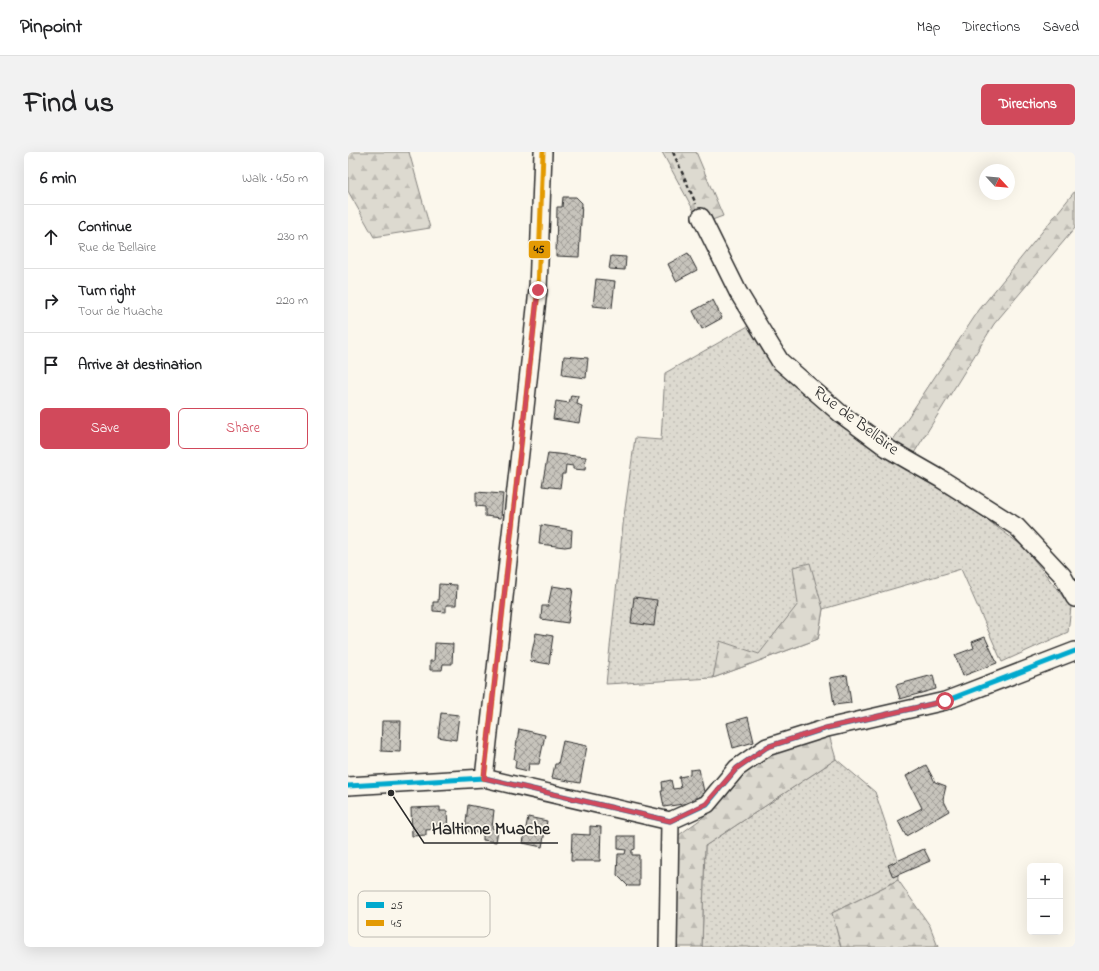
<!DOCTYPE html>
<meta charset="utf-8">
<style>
:root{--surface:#fff;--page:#f2f2f2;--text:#202124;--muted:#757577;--line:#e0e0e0;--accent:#d1495b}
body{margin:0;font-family:"Indie Flower",sans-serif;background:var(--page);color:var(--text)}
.controls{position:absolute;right:12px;bottom:12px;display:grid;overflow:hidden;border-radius:6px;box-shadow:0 4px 16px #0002}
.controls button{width:36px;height:36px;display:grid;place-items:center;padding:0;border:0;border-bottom:1px solid var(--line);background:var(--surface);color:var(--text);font:20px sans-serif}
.compass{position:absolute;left:631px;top:12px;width:36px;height:36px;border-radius:50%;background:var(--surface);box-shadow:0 4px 16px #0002;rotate:116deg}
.stop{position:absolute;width:12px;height:12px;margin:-9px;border:3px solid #d1495b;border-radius:50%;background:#fff}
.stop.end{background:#d1495b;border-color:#fff;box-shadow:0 1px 4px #0008}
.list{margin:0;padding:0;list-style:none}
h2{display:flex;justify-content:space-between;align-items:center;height:52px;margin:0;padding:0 16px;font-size:17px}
h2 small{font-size:13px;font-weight:400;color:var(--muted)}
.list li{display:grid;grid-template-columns:26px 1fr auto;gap:12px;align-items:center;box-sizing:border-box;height:64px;padding:0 16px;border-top:1px solid var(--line)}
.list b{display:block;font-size:15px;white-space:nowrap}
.list p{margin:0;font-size:13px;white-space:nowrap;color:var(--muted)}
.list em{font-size:13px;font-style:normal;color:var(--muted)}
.actions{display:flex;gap:8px;padding:12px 16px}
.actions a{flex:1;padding:9px 0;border:1px solid var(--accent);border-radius:6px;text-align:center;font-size:14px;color:var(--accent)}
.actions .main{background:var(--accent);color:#fff}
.icon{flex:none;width:22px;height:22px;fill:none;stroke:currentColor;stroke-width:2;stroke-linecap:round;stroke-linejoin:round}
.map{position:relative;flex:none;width:727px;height:795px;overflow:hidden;border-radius:6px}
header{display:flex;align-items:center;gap:24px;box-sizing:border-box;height:56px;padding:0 20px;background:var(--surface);border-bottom:1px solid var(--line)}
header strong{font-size:19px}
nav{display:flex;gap:22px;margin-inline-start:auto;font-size:14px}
.intro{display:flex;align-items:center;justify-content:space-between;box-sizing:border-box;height:96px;padding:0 24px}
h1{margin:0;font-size:28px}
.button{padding:10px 18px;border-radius:6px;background:var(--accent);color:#fff;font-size:14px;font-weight:700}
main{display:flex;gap:24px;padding:0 24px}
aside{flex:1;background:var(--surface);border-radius:6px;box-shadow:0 4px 16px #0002}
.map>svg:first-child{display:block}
.grass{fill:url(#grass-dots);stroke:#84827e}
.forest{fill:url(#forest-firs);stroke:#84827e}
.building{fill:url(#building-cross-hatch);stroke:#2b2b2b}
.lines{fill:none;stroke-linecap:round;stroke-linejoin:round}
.street-casing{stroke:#2b2b2b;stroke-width:20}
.path{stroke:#2b2b2b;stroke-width:2.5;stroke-dasharray:4 3;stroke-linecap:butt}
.street{stroke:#fbf7ec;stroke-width:17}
.bus-1-casing{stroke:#fbf7ec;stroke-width:8}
.bus-2-casing{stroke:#fbf7ec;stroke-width:8}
.bus-1{stroke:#00a9ce;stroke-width:5}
.bus-2{stroke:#e39a04;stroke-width:5}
.route{stroke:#d1495b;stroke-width:5}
.labels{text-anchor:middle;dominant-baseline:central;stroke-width:3.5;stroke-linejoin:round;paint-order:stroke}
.street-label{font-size:17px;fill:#2b2b2b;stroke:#fbf7ec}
.key{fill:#fbf7ec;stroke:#bdbab2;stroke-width:1}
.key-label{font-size:11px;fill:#2b2b2b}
.leader{fill:none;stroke:#2b2b2b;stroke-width:1.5}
.callout-dot{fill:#2b2b2b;stroke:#fbf7ec;stroke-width:1.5}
.callout-label{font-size:18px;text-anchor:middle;font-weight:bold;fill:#2b2b2b;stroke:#fbf7ec;stroke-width:3.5;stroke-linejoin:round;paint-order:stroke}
.line-badge{stroke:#fbf7ec;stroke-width:1.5}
.pale-badge-label{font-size:11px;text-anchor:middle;font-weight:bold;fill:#111}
</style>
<header>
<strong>Pinpoint</strong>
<nav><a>Map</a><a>Directions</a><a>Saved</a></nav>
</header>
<div class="intro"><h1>Find us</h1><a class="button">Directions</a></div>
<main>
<aside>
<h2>6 min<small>Walk · 450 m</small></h2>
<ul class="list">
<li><svg class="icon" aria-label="ahead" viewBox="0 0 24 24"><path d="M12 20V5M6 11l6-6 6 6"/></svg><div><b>Continue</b><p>Rue de Bellaire</p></div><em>230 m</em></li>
<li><svg class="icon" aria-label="right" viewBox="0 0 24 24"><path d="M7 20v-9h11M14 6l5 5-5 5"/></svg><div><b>Turn right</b><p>Tour de Muache</p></div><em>220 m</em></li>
<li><svg class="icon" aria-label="arrive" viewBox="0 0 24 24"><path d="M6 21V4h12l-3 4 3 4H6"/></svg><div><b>Arrive at destination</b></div></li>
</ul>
<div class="actions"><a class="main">Save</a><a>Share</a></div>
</aside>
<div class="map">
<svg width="727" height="795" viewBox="0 0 727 795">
<defs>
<pattern id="grass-dots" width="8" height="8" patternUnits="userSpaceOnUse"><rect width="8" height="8" fill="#dddad0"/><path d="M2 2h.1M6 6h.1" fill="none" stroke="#bebbb3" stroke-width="1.8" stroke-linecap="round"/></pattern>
<pattern id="forest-firs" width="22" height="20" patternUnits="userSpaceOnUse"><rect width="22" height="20" fill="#dddad0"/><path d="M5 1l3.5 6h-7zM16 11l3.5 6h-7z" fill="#bebbb3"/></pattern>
<pattern id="building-cross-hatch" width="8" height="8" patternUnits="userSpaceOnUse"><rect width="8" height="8" fill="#c7c4bc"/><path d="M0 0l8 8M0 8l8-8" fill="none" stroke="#a29f99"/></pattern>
</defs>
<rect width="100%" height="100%" fill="#fbf7ec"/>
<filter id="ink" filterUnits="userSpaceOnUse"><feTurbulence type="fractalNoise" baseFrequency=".025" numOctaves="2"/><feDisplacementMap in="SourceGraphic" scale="8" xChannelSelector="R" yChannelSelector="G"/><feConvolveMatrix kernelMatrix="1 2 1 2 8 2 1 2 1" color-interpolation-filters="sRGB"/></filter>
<g filter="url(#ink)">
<!-- grass -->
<g class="grass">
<path d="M402,173l25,43 69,60 96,57 84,62 47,60 -3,25 -66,30 -41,-93 -138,40 -5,30 -105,39 -107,6 18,-168 11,-78 26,2 4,-67z"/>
<path d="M488,607l39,33 22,65 1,23 -66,33 9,34h-139l3,-101z"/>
</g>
<!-- forest -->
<g class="forest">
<path d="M0,0h61l21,76 -56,9 -26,-46z"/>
<path d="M314,0h34l27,64 -22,8z"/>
<path d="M727,39v37l-81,96 -83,134 -22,-12 90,-136z"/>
<path d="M462,411l13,46 -5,30 -105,39 7,-37 39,13 39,-50 -5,-37z"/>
<path d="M479,576l9,31 -131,87 -3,101h-32l2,-107 29,-21 66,-72z"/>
<path d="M550,728l32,46 8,21h-97l-9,-34z"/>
</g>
<!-- building -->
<g class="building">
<path d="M215,45h13l6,6 -3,54 -23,-1 1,-49h5z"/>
<path d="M340,101l9,17 -21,11 -8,-17z"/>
<path d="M263,104l15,1 -1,13 -16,-1z"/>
<path d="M248,127l19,2 -3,27 -19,-2z"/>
<path d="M365,148l9,18 -20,11 -9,-18z"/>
<path d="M216,204l24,2 -2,20 -24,-3z"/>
<path d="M223,243l7,1 -1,8 5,2 -3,17 -26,-4 3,-18 13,2z"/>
<path d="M200,301l38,4 -1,13 -12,-1v-3l-7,-1 -1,9h-3l-2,14 -18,-2z"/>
<path d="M128,340l27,2 -2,24 -16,-2v-9l-9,-1z"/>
<path d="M193,373l31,5 -1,16 -6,1 -26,-3z"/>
<path d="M91,432l18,1 -1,20h-10v7l-13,-1v-9h5z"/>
<path d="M204,434l21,3 -5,34 -27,-4 1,-13h6z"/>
<path d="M286,445l23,3 -3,26 -23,-3z"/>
<path d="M188,481l17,3 -4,28 -19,-3z"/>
<path d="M637,485l12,26 -34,13 -8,-21 19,-7 -2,-6z"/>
<path d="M87,491l18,1 -1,20h-9l-1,6h-12v-9h4z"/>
<path d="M499,523l4,28 -17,2 -4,-27z"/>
<path d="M585,523l3,14 -36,10 -4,-14z"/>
<path d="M93,561l18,2 -3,25 -18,-3z"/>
<path d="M400,565l6,25 -21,6 -6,-25z"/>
<path d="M34,569h19l-1,31 -19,-1z"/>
<path d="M171,577l26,6 -6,29h-10l-1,7 -13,-3 1,-8 -2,-1z"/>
<path d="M215,589l24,5 -7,37 -28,-5 3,-14h3z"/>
<path d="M578,613l9,17 11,4 -3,13 6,12 -43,25 -8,-15 24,-13 -16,-32z"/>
<path d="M351,617l6,27 -10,2v4l-31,5 -3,-16h2l-1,-9 9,-2 2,9 8,-1 -2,-11 11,-2v-5z"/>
<path d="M120,653l26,5 -2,18 6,2 -2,12 -13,-2v-6l-18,-3z"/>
<path d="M92,655v4h7l1,17 -22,2v5l-14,1 -1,-28z"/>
<path d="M180,665l19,4 -5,26 -19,-4z"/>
<path d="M242,674l11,1 -1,34h-29l1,-27 18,1z"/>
<path d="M270,684h17v13l-3,1v5h7v31h-11l-11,-11 1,-21h7l1,-4 -8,-1z"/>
<path d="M576,697l6,12 -37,16 -5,-12z"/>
</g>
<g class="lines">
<defs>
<g id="street">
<path d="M353,65l37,75 42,69 61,53 46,34 54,31 76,48 45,48 13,23"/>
<path d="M136,626l54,-488 5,-138"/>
<path d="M0,634l136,-8 186,43 37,-17 30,-36 30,-21 60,-19 118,-27 130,-50"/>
<path d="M320,795l2,-126"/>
</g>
</defs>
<!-- street casing -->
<use href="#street" class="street-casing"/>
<!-- path -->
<path class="path" d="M325,0l23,52"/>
<!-- street -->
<use href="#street" class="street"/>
<defs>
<path id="bus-1" d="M0,634l136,-8 186,43 37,-17 30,-36 30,-21 60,-19 118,-27 130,-50"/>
<path id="bus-2" d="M136,626l54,-488 5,-138"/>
</defs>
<!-- bus-1 casing -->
<use href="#bus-1" class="bus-1-casing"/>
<!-- bus-2 casing -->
<use href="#bus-2" class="bus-2-casing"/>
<!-- bus-1 -->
<use href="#bus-1" class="bus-1"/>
<!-- bus-2 -->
<use href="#bus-2" class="bus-2"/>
</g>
</g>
<g class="lines" filter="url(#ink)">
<!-- route -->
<path class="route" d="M190,138l-54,488 186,43 36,-17 31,-36 30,-21 59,-19 119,-27"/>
</g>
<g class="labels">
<!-- street labels -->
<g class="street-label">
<text transform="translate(508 269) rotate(37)">Rue de Bellaire</text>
</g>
</g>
<!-- legend -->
<rect x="10" y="739" width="132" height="46" rx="6" class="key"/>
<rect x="18" y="750" width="18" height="6" fill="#00a9ce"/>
<rect x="18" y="768" width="18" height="6" fill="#e39a04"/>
<g class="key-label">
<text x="43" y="757">25</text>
<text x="43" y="775">45</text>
</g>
<!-- callouts -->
<path class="leader" d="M43 641L76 691H210"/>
<circle class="callout-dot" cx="43" cy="641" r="4"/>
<g class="callout-label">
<text x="143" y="682">Haltinne Muache</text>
</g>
<rect class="line-badge" x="180" y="88" width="23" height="19" rx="4" fill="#e39a04"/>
<g class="pale-badge-label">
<text x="191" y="101">45</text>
</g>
</svg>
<div class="controls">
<button>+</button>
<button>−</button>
</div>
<svg class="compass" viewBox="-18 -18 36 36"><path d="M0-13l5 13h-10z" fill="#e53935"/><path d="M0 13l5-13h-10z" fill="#757577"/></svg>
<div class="stop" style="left:597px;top:549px"></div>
<div class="stop end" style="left:190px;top:138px"></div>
</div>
</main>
